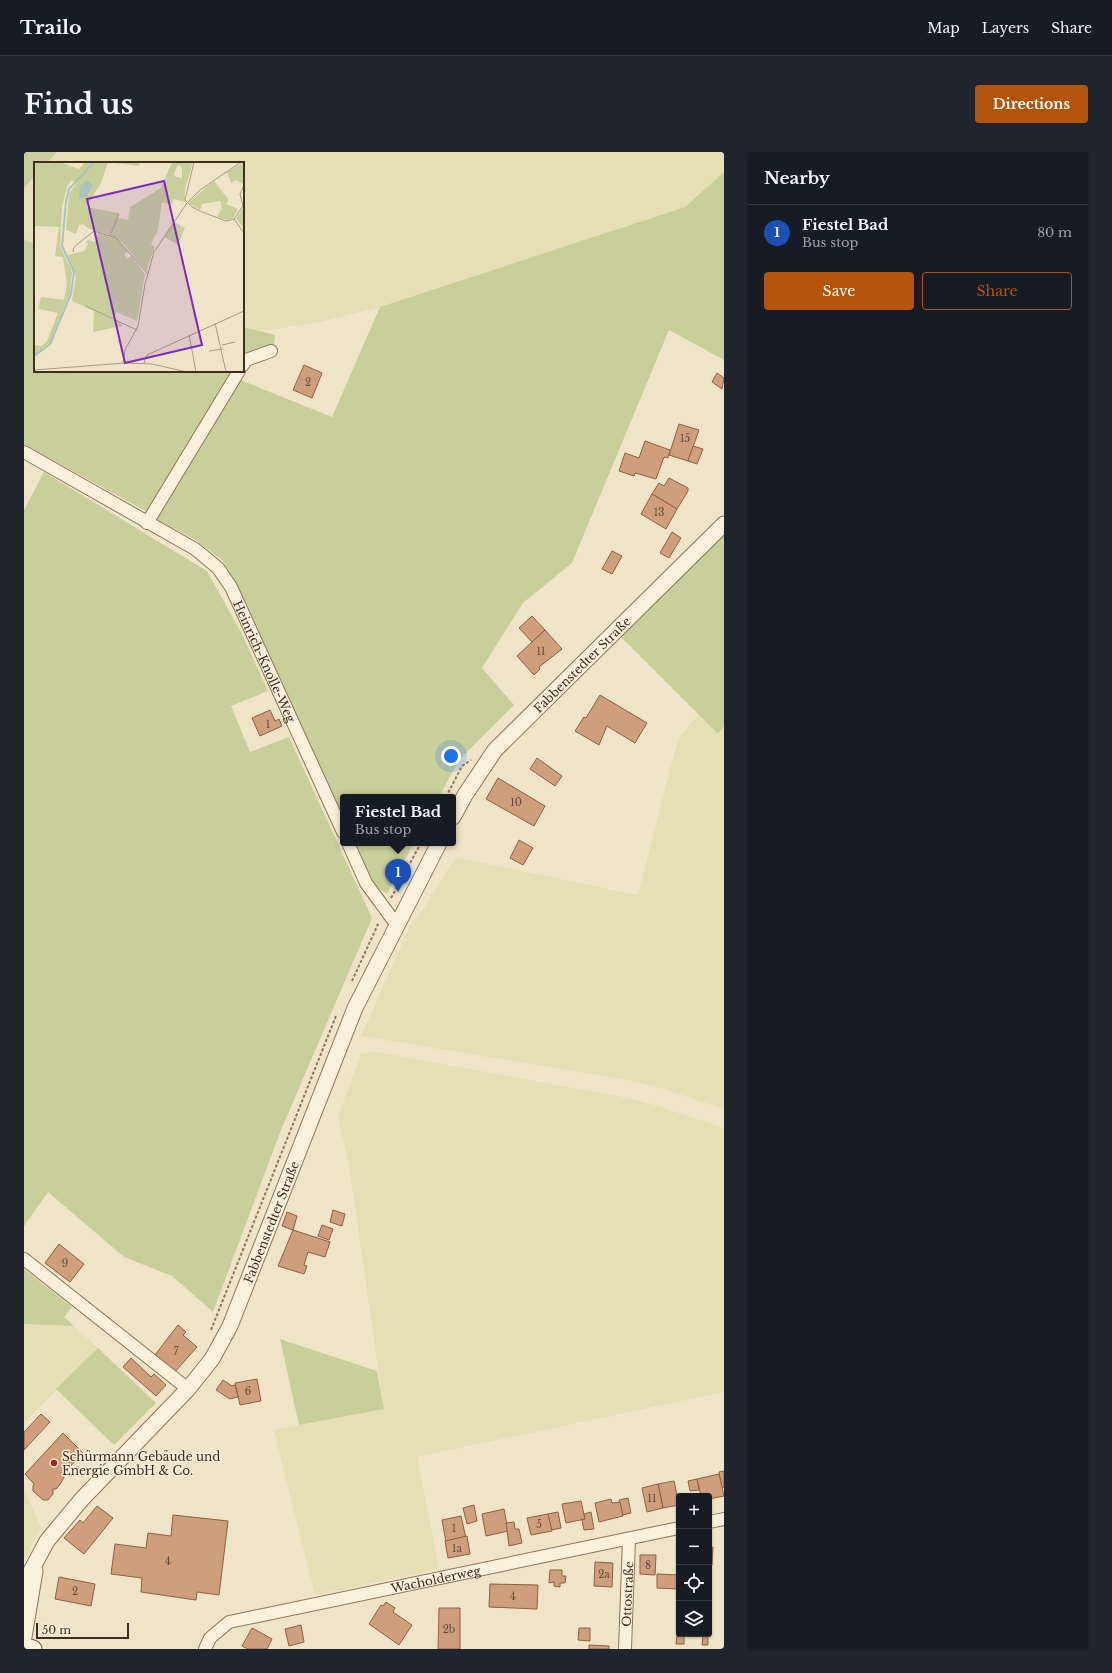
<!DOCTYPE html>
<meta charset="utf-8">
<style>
:root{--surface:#171b24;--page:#20242c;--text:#f1f3f6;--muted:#9ea1a6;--line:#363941;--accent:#b45309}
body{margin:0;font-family:"Libre Baskerville",serif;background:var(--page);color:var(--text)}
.controls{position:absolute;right:12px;bottom:12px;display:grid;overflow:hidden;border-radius:4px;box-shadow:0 1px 3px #0004}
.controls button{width:36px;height:36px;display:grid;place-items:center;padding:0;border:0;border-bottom:1px solid var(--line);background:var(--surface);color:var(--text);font:20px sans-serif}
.scale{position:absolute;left:12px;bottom:10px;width:93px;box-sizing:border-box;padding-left:4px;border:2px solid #3d2e20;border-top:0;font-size:11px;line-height:14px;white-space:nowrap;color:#3d2e20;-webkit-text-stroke:3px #f7eed8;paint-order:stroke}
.you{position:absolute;left:427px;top:604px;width:14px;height:14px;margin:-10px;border:3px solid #fff;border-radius:50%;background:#1a73e8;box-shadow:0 0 0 6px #1a73e833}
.badge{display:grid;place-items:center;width:26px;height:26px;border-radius:50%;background:var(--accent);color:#fff;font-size:13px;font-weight:700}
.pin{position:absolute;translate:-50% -33px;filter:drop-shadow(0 1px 2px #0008)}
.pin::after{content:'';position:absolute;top:21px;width:14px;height:12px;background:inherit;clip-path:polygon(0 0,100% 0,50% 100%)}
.popup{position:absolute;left:316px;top:642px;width:116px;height:52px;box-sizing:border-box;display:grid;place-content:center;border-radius:4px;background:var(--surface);filter:drop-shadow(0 1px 3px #0005);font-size:13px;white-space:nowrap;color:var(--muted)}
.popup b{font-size:15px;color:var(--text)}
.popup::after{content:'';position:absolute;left:50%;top:100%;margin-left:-8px;border:8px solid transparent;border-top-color:var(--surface)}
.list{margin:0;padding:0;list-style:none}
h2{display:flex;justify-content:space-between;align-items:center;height:52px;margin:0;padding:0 16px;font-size:17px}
h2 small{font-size:13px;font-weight:400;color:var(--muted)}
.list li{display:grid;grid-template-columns:26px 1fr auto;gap:12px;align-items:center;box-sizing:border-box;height:56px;padding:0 16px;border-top:1px solid var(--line)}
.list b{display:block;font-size:15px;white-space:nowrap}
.list p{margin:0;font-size:13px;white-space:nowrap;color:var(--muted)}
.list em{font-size:13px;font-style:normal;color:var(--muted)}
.actions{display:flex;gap:8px;padding:12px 16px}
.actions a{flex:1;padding:9px 0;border:1px solid var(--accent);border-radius:4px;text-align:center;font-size:14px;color:var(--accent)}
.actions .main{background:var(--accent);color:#fff}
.icon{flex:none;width:22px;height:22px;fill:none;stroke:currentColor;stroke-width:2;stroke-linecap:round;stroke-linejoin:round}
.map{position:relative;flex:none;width:700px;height:1497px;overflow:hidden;border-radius:4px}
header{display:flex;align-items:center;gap:24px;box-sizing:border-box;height:56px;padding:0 20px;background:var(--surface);border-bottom:1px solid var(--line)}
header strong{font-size:19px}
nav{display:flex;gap:22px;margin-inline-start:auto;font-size:14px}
.intro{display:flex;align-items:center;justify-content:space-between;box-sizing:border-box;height:96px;padding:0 24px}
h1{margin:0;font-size:28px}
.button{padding:10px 18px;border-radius:4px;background:var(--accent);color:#fff;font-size:14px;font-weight:700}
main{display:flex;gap:24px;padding:0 24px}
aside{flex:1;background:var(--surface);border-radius:4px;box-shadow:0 1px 3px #0004}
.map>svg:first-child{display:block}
.farmland{fill:#e6deb5}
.green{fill:#c9cf9b}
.building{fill:#cf9f7d;stroke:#8d5f41}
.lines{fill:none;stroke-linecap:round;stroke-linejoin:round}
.minor-casing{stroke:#8d765c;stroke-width:14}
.tertiary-casing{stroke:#8d765c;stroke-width:17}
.secondary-casing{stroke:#6f573f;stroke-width:19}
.path{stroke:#8d765c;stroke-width:2;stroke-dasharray:3 2;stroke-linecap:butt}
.minor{stroke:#faf1dc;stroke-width:12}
.tertiary{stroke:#faf1dc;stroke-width:15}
.secondary{stroke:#faf1dc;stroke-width:17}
.poi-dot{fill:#9e2a2b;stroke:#f7eed8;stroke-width:1.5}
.labels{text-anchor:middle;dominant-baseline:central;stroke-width:3;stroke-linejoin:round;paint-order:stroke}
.number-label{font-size:10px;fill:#624a37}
.street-label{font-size:12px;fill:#3d2e20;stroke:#f7eed8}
.poi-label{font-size:12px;fill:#3d2e20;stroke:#f7eed8;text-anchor:start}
.inset-river{fill:none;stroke:#a9c4bc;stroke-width:2}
.inset-road{fill:none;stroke:#a89b85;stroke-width:1}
.view{fill:#7b2cbf;fill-opacity:0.15;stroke:#7b2cbf;stroke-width:2}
.inset-edge{fill:none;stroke:#3d2e20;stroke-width:2}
</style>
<header>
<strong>Trailo</strong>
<nav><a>Map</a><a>Layers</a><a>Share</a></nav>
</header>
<div class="intro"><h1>Find us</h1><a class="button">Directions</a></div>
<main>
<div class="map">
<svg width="700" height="1497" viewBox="0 0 700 1497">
<rect width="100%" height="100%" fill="#f0e4c8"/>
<!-- farmland -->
<g class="farmland">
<path d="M33,0h667v20l-39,35 -305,100 -64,16 -55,8 -18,-4v-164h-196z"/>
<path d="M11,24v68l-11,-5v-51z"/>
<path d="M674,563l20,19 6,-8v383l-63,-21 -34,-8 -266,-44 49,-110 18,-24 27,-45 183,38 40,-156z"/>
<path d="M353,900l241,44 33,8 73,24v264l-307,65 22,112 -124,26 -41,-165 110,-21 -35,-244 -11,-48 23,-64z"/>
<path d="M0,1172l50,2 24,22 -74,75z"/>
<path d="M0,1336l17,40 -17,32z"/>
</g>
<!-- green -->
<g class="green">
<path d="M0,0h33l-10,11h-12v13l-11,12z"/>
<path d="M700,20v188l-55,-30 -97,233 -49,40 -41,65 32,37 -55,55 -20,37h-96v22l-101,-225 -20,-34 -28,-21 -39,-20 83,-140 94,38 48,-110 305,-100z"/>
<path d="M0,87l11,5v127h201l-87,142 -125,-69z"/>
<path d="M219,175l32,8 -1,11 -31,14z"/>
<path d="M20,320l163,99 35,63 26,57 -37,15 19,46 39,-15 83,181 -91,212 -68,182 -41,-36 -48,-19 -76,-65 -24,34v-716z"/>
<path d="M700,378v196l-6,8 -100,-100z"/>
<path d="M330,691h60l-27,51 -14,-10z"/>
<path d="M0,1117l48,38 -8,10 10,9 -50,-2z"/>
<path d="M256,1187l97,32 7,38 -85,16z"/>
<path d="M74,1196l58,55 -42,42 -58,-56z"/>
</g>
<!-- building -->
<g class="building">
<path d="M280,213l18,8 -10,25 -19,-8z"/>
<path d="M693,221l7,5 -2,11 -10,-7z"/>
<path d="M655,272l20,6 -11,31 -19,-6z"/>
<path d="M621,289l25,9 -2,8 -4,-1 -8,22 -21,-6 -1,3 -15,-5 6,-18 14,5z"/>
<path d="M669,294l10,3 -6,15 -9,-3z"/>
<path d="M645,326l19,10v3l-11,18 -25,-15 7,-11 5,3z"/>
<path d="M628,342l25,15 -11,20 -25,-15z"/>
<path d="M648,380l9,6 -12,20 -9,-5z"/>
<path d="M588,399l10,5 -10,18 -10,-5z"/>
<path d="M508,464l13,14 -13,12 -13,-14z"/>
<path d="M521,478l17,19 -23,18 1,2 -6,6 -17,-19z"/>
<path d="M576,543l47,28 -12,20 -28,-17 -8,19 -24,-14 9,-14 2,1z"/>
<path d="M246,558l5,11 4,-2 3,7 -22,10 -8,-18z"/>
<path d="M513,606l25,18 -7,10 -25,-17z"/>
<path d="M474,626l47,28 -11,20 -48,-27z"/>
<path d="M495,688l14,8 -10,17 -13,-7z"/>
<path d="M309,1058l12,4 -3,12 -12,-4z"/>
<path d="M263,1060l10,4 -4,14 -11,-4z"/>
<path d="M298,1073l11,4 -4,11 -11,-4z"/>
<path d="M269,1078l37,12 -5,15 -17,-5 -4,13 3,1 -3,8 -26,-8z"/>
<path d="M35,1092l25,20 -14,18 -25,-19z"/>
<path d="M154,1173l8,7 -3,3 14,12 -23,26 -19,-18z"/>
<path d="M107,1206l20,19 3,-3 12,11 -10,11 -33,-29z"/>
<path d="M233,1227l4,22 -21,4 -5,-22z"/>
<path d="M199,1228l9,6 3,-1 3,12 -8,2 -14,-9z"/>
<path d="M17,1262l9,8 -26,28v-18z"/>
<path d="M39,1281l20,20 -20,21 1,3 -3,6 -5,6h-3v5l-5,6h-5l-10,-9v-5l1,-2 -9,-10z"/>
<path d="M700,1319v16l-2,1 -3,-16z"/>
<path d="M695,1322l5,22 -15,3v-3h-8l-4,-17z"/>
<path d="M673,1327l2,11 -9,1 -2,-10z"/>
<path d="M650,1329l5,24 -16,3 -5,-24z"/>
<path d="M634,1332l5,24 -16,4 -5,-24z"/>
<path d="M604,1346l3,15 -9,2 -3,-15z"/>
<path d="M587,1347l1,4 8,-1 3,14 -24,6 -4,-19z"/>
<path d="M557,1349l4,18 -19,4 -4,-19z"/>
<path d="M450,1353l3,16 -10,3 -4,-16z"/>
<path d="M73,1354l16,12 -29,36 -20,-16 16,-18 3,3z"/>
<path d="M480,1357l4,22 -22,5 -4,-22z"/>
<path d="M534,1360l3,16 -10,2 -3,-16z"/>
<path d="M567,1360l3,17 -10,1 -2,-10 3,-1 -1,-5z"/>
<path d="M524,1362l4,17 -21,4 -4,-17z"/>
<path d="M149,1363l55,6 -9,74 -22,-3 -1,8 -55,-8 1,-14 -31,-4 4,-30 31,4 2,-15 23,3z"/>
<path d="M437,1364l5,22 -20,4 -4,-22z"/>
<path d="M490,1370l1,7h4l3,14 -13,3 -3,-23z"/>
<path d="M443,1384l3,18 -22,4 -3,-17z"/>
<path d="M685,1395h4l-1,18h-3z"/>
<path d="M616,1403h16l-1,20 -15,-1z"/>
<path d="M571,1410l18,1 -1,24 -18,-1z"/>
<path d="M526,1418h12v6h4l-1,7h-5v4l-6,-1v-4l-5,1z"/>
<path d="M633,1422l22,1v14l-22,-1z"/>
<path d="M35,1425l36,7 -4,22 -36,-7z"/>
<path d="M466,1432l48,1 -1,24 -48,-2z"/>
<path d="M362,1450l9,6 -2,4 19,13 -13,20 -30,-21 12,-19 2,1z"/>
<path d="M415,1456h21v41h-22z"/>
<path d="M277,1473l3,17 -15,4 -4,-17z"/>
<path d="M228,1476l20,11 -5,10h-19l-6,-3z"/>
<path d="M555,1476h11v13l-12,-1z"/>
<path d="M653,1482h7v10h-8z"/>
<path d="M679,1484h5v9h-6z"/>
<path d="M565,1493l20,1v3h-20z"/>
</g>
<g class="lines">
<defs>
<g id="minor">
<path d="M219,213l3,-5 25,-9"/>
<path id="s1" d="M0,300l171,97 23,19 13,19 112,245"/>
<path d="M123,371l92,-152"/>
<path d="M324,691l18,40 30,41"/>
<path d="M0,1107l164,130"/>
<path d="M685,1370l15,-3"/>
<path id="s2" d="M181,1497l5,-11 19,-16 450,-94"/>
<path id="s3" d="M601,1497l4,-110"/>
</g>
<g id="tertiary">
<path id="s4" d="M429,665l12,-22 30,-45 229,-226"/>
<path id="s5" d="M0,1432l23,-43 35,-42 106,-110 24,-30 18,-33 125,-318 84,-165"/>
<path d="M0,1485l11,-66"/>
</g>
<path id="secondary" d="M0,1494l9,3"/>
</defs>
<!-- minor casing -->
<use href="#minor" class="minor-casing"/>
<!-- tertiary casing -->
<use href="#tertiary" class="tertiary-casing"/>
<!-- secondary casing -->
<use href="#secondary" class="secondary-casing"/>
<!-- path -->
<g class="path">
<path d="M422,645l16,-31 9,-6"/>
<path d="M367,746l30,-55"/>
<path d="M328,829l27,-59"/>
<path d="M187,1178l125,-314"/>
</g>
<!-- minor -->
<use href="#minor" class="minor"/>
<!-- tertiary -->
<use href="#tertiary" class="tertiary"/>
<!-- secondary -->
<use href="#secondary" class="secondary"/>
</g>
<!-- markers -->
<circle class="poi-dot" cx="30" cy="1311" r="4"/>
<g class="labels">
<!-- number labels -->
<g class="number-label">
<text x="284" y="230">2</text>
<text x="661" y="286">15</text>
<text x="635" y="360">13</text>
<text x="517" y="499">11</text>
<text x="244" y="572">1</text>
<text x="492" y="650">10</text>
<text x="41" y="1111">9</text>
<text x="152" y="1199">7</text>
<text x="224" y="1239">6</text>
<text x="628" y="1346">11</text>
<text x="515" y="1372">5</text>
<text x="430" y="1376">1</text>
<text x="433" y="1396">1a</text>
<text x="144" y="1409">4</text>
<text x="624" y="1413">8</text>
<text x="580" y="1422">2a</text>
<text x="51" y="1439">2</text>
<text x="489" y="1444">4</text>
<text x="425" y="1477">2b</text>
</g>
<!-- street labels -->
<g class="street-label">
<text stroke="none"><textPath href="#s1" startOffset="331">Heinrich-Knolle-Weg</textPath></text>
<text stroke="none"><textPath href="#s4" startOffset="201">Fabbenstedter Straße</textPath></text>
<text stroke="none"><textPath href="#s5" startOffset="444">Fabbenstedter Straße</textPath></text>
<text stroke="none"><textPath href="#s2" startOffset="248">Wacholderweg</textPath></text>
<text stroke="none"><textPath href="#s3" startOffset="55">Ottostraße</textPath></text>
</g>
<!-- poi labels -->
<g class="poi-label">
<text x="38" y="1304">Schürmann Gebäude und<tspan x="38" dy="14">Energie GmbH &amp; Co.</tspan></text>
</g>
</g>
<!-- overview -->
<g transform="translate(10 10)">
<rect width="210" height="210" fill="#f0e4c8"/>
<path d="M0,0h26l19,7 6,-7h55l-1,4 -31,-4 -7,21 -15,24 33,6 -9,22 -21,-6 -6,-5 -4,1 -3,9 -10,-4 3,-36 7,-10 -4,-4 -5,6 -5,21 -2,39 12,26 -2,21 -20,49 -16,13v-10l8,1 5,-5 11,-28 -20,-4 3,-12 23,3 3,-16 -4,-27 -8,-1 4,-29 -25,-1zM138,0h21l-8,27v13l-11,-3 -3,6 -9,-3 -4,28 -7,14 4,3 -9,24 -24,-29 -11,-6 6,-18 11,2 2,-13 31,-19zM144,3l4,2v11l-6,-1 -2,-3zM210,0v23l-8,-5 -5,3 -4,-11zM180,19l15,19 -3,4 12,5 -5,9 -6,2 -10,-3 5,-9 -2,-7 -18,3 -2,6 -12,-7zM210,45v22l-8,-11zM140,60l11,6 -7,17 -13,-8zM64,71l20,7 10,12 -4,2 3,5 4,-3 14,18 -8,47 -21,-9 -2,7 -42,-18 4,-24 -8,-22 16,-4 4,-7 -2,-2 2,-2 7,2zM60,149l28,13v2l-29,6z" fill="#c9cf9b" fill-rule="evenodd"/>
<path d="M53,18l6,5 -6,11 -6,3 -2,-2 1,-11z" fill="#a9c4bc"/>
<path class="inset-river" d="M0,194l16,-12 21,-50 3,-22 -12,-26 4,-45 3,-12 25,-27"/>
<path class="inset-road" d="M160,0l-9,38 7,7 10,5 24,9 8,-2 9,-13 -3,-12 4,-9M200,57l10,14M76,74l9,-22M39,90l1,-5 20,-16 22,7 32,36M51,144l52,24M181,161l11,49M155,173l7,37M188,183l13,-3M175,189l14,-2M89,201l2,-13 13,-24 7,-42 9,-32 33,-49 13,-13 41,-28M110,201l3,-8 97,-44M0,208l91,-7 27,1 35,8"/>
<path class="view" d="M130,19l38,164 -77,18 -38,-164z"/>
<rect width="210" height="210" class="inset-edge"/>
</g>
</svg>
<div class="controls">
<button>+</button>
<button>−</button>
<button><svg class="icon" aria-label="locate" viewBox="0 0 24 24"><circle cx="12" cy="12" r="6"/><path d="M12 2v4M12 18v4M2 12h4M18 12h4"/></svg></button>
<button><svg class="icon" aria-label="layers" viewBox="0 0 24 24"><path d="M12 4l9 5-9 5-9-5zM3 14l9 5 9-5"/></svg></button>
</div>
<div class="scale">50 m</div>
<div class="you"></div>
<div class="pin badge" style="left:374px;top:740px;background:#1a4fb4">1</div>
<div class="popup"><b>Fiestel Bad</b>Bus stop</div>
</div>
<aside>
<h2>Nearby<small></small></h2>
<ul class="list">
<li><span class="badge" style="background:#1a4fb4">1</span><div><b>Fiestel Bad</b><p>Bus stop</p></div><em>80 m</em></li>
</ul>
<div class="actions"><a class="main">Save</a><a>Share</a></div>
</aside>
</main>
